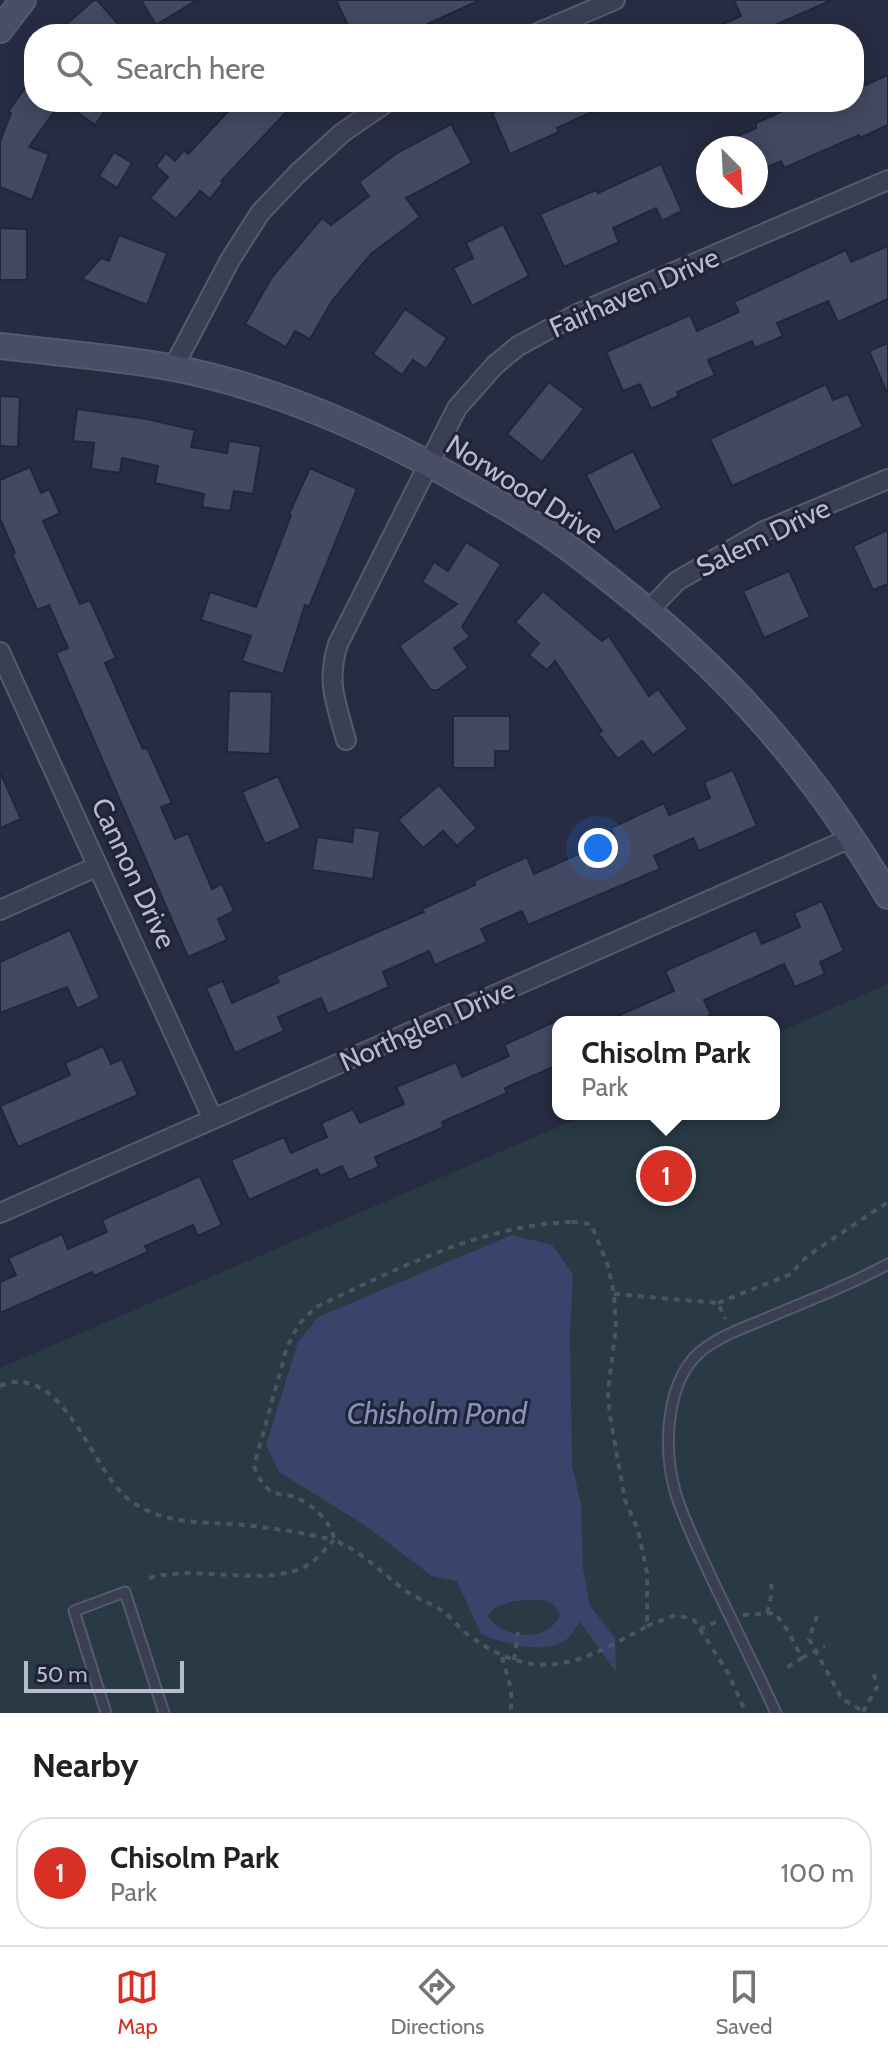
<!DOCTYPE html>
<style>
:root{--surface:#fff;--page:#f6f6f6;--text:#222;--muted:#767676;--line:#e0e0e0;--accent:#d93025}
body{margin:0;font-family:Cabin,sans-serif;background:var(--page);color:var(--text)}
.compass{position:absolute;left:696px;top:136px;width:72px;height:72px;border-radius:50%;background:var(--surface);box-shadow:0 4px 20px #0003;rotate:156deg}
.scale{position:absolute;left:24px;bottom:20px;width:160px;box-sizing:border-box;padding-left:8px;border:4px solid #b8bbcd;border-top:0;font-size:22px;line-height:28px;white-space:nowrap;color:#b8bbcd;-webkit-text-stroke:6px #202438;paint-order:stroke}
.you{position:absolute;left:598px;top:848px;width:28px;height:28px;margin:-20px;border:6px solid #fff;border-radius:50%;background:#1a73e8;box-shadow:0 0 0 12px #1a73e833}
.badge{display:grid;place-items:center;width:52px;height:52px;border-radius:50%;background:var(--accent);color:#fff;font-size:26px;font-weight:700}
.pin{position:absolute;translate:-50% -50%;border:4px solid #fff;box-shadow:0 2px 8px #0006}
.popup{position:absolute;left:552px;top:1016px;width:228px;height:104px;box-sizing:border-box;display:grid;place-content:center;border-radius:16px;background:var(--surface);filter:drop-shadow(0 2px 6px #0005);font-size:26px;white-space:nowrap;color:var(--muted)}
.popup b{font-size:30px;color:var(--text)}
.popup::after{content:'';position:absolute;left:50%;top:100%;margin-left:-16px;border:16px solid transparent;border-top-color:var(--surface)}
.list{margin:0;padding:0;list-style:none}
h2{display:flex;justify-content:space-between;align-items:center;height:104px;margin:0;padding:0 32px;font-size:34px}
h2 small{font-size:26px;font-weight:400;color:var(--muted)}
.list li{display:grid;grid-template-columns:52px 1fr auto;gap:24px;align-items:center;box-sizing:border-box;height:112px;margin:0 16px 16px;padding:0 16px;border:2px solid var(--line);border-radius:32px}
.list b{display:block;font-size:30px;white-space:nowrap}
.list p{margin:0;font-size:26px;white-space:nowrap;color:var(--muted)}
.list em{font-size:26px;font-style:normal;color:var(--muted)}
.icon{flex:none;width:44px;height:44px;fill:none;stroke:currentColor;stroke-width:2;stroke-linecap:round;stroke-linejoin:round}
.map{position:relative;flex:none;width:888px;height:1713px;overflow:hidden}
.search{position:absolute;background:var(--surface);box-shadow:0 4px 20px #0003;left:24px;right:24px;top:24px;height:88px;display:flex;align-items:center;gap:20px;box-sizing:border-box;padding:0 28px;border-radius:32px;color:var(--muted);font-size:30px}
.sheet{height:232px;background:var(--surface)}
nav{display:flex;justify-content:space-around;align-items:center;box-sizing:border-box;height:112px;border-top:2px solid var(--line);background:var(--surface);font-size:22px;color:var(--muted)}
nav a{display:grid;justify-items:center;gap:4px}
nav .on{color:var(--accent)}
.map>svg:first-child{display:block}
.green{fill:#293a44}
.water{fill:#3a436a;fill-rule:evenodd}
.building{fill:#434963;stroke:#22263a;stroke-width:2}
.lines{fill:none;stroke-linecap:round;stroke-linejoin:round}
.lane-casing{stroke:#565a6d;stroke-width:13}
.street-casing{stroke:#565a6d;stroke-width:22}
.secondary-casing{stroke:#565a6d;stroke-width:28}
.path{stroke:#475761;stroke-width:4;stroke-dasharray:6 6;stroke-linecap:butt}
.lane{stroke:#3b3f53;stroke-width:9}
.street{stroke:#3b3f53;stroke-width:18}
.secondary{stroke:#494d66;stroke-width:24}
.labels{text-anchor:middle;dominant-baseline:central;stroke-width:6;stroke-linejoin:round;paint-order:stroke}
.street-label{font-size:28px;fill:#b8bbcd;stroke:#202438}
.water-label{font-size:30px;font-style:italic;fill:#8690b8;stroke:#202438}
</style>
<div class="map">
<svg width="888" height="1713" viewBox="0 0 888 1713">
<rect width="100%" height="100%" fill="#272c43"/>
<!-- green -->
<path class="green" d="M888,984v729h-888v-345l588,-254h186v-80z"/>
<!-- water -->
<path class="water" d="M512,1235l40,10 21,29 -3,60 2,131 9,40 2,64 7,37 25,32 1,34 -36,-50c-4,5 -8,12 -12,16 -21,19 -65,5 -87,-4l-24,-53 -25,-5 -69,-52 -84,-52 -13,-27 32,-103 20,-25zM514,1601c17,-1 41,-6 46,15 -14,27 -57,24 -72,0l6,-8z"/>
<!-- building -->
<g class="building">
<path d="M94,0h3l30,34h-72z"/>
<path d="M141,0h56l-41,25z"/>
<path d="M336,0h144l-74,34h-54z"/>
<path d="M734,0h98l-59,26 4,8h-77l41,-18z"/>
<path d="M34,75v27h27l-32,45 20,7 -17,46 -32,-13v-46l11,-28 -3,-1z"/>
<path d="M888,75v50l-28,13 -1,-3 -75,33 -3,-7 -25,11v-24h-45l45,-20v-5l36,-16 -2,-5h64v-12z"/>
<path d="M63,102h48l-16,23z"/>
<path d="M237,102h59l-75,79 2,2 -13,16 -10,-8 -24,28 -26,-21 18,-21 -12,-11 10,-13 9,8 9,-11 4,4z"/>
<path d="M517,102h97l-57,26 2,4 -49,22 -18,-41z"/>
<path d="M451,124l21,39 -66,35 14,19 -49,37 -39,47 -22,38 -15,-8 -9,16 -41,-23 27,-47 50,-59 9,7 38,-29 -10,-14 38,-29z"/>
<path d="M114,152l18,11 -15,25 -18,-12z"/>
<path d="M661,164l21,47 -20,10 -6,-13 -43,20 6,14 -55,25 -24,-53 56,-24 2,3z"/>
<path d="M503,224l26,52 -57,30 -19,-38 20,-10 -7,-15z"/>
<path d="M0,228l27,1v51h-27z"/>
<path d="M119,235l48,18 -20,52 -65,-26 19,-21 8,3z"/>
<path d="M888,246v53l-50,23 -10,-21 -51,22 6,13 -28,12 -3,-7 -44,19 7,15 -38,17 2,4 -28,13 -11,-25 -17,7 -17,-39 84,-37 7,16 42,-19 -5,-10 112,-52 5,12z"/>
<path d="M405,309l42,29 -21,31 -13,-9 -11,15 -29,-21z"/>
<path d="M888,343v52l-19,-44z"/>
<path d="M549,382l35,27 -42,53 -35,-28z"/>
<path d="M826,384l7,16 15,-6 15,33 -131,59 -22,-47z"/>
<path d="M0,396l20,1 -2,50 -18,-1z"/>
<path d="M77,409l70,10 48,11 -4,17 36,6 2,-12 32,5 -8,48 -19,-3 -4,20 -28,-4 2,-13 -49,-11 3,-17 -36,-8 -2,15 -29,-4 3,-26 -21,-2z"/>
<path d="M633,451l29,57 -47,24 -29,-57z"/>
<path d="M30,467l11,26 8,-4 11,24 -17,8 37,83 10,-4 26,58 -11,5 38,86 4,-1 25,55 -11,4 14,32 13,-6 24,56 10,-5 12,27 -16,8 9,21 -39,17 -132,-304 12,-5 -19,-43 -12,5 -25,-56 3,-1 -15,-34v-39z"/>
<path d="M310,468l47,21 -48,118 -4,-2 -22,69 -41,-13 9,-25 -50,-16 9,-28 46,15 35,-92 -2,-1z"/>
<path d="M888,530v54l-15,6 -20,-44z"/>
<path d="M466,542l35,22 -39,63 8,10 -16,11 14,20 -30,22h-7l-32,-44 58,-42 -35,-22 12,-20 14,9z"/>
<path d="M789,571l21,46 -46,21 -21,-47z"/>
<path d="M543,591l59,50 7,-5 40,60 9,-7 30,40 -35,26 -11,-14 -24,18 -20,-26 4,-2 -47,-70 -8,9 -18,-15 10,-12 -24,-21z"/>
<path d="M229,691l43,1 -2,62 -43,-2z"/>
<path d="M453,716h57v35h-15v17h-42z"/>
<path d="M733,770l24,56 -58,25 -6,-13 -39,18 6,13 -132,56 -6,-14 -41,18 6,13 -52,23 -6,-14 -46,21 6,15 -61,27 -7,-16 -43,19 6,14 -49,22 -29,-65 17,-7 9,22 47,-21 -3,-6 148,-64 -2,-3 53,-24 -1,-4 53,-24 7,17 81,-36 -4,-10 53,-25 5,12 41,-17 -6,-16z"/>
<path d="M0,772l21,47 -21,9z"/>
<path d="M278,776l23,52 -36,16 -23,-52z"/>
<path d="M439,785l38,43 -20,18 -14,-15 -20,17 -25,-28z"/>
<path d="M354,827l26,4 -7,48 -61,-9 5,-33 35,5z"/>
<path d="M822,901l22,50 -24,11 5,12 -30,13 -11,-23 -80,36 7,15 -15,7h-92l70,-31 -9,-20 91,-41 6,14 38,-17 -6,-14z"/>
<path d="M70,930l30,68 -23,11 -10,-22 -67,26v-51z"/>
<path d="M558,1020v45l-53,23 2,5 -65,29 2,5 -69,30 4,10 -30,13 -7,-14 -22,10 -3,-7 -68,31 -18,-40 53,-23 7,16 36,-16 -6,-14 32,-14 7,14 44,-19 -8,-17 60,-25 6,15 47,-21 -5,-11z"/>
<path d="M103,1046l8,18 11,-5 16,36 -120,52 -18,-41 70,-31 -5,-12z"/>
<path d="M200,1176l22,49 -24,11 -5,-11 -48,21 3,6 -54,24 -2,-4 -92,41v-31l16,-7 -8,-17 54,-24 6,15 39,-17 -5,-12z"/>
</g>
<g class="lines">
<defs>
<g id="lane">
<path d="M106,1713l-32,-102 51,-19 39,121"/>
<path d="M776,1713c-21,-46 -44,-92 -66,-138 -12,-27 -27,-56 -35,-84 -12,-44 -10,-114 30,-143 18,-13 40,-21 60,-29 41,-18 84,-33 123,-55"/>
</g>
<g id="street">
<path d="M535,34l80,-34"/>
<path d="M173,368l57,-108 30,-47 37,-39 45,-41 45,-31"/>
<path d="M649,610l28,-29 87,-50 124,-52"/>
<path d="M0,652l213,467"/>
<path d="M346,740c-10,-38 -20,-57 -8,-96l119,-236 38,-43 23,-19 61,-33 309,-133"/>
<path d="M0,910l98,-44"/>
<path d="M0,1213l853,-376"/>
</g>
<g id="secondary">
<path d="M0,30l23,-30"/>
<path d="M0,346c57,7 117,11 174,22 97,19 189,59 275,107 24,14 49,27 73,42 33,19 63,43 93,67 115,90 199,187 273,312"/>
</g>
</defs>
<!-- lane casing -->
<use href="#lane" class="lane-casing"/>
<!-- street casing -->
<use href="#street" class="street-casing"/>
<!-- secondary casing -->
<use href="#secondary" class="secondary-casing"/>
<!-- path -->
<g class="path">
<path d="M572,1222l19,2 17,42 6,28 2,33 -8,65 2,24 15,84 13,30 9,42v54c-68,38 -110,60 -180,8 -8,-6 -14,-15 -22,-21 -12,-10 -29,-14 -42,-24 -23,-18 -42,-38 -69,-49 -2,-19 -25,-39 -43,-44 -9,-2 -17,-1 -24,-8 -6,-6 -10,-14 -13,-22l33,-119 12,-23 17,-17c81,-38 165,-82 256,-85z"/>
<path d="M614,1294l104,9 7,16"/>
<path d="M718,1303l73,-29 11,-13 14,-11 72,-48"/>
<path d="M0,1386c63,-26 91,83 127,112 35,28 75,23 116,27 31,3 61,8 91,15"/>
<path d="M149,1578c46,-14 118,10 157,-12 11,-6 19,-17 28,-26"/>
<path d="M767,1613l5,-21 -1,-11"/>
<path d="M743,1615l32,-2 13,18 14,27 -16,10"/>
<path d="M817,1616l-8,23 33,60 21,12"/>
<path d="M647,1626l29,-11 18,5 6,9 16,-7"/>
<path d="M700,1629l28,44 18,40"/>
<path d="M502,1657l9,32v24"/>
<path d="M802,1658l23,-12"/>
<path d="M514,1660l4,-28"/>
<path d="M863,1712l14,-25 -3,-13"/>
</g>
<!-- lane -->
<use href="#lane" class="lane"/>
<!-- street -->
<use href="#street" class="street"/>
<!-- secondary -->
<use href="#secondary" class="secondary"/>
</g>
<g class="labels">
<!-- street labels -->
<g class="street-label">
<text transform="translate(634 292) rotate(-24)">Fairhaven Drive</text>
<text transform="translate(525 489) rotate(32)">Norwood Drive</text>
<text transform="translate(763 537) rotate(-26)">Salem Drive</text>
<text transform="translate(134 873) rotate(65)">Cannon Drive</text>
<text transform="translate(427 1025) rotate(-24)">Northglen Drive</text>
</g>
<!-- water labels -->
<g class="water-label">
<text x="437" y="1413">Chisholm Pond</text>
</g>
</g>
</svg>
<svg class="compass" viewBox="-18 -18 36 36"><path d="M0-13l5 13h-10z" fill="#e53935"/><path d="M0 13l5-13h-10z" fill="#767676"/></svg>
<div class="scale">50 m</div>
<div class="you"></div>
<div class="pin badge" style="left:666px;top:1176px">1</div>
<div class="popup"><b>Chisolm Park</b>Park</div>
<div class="search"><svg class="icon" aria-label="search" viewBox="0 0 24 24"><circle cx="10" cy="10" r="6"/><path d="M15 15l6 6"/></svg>Search here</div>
</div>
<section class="sheet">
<h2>Nearby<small></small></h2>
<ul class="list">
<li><span class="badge">1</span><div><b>Chisolm Park</b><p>Park</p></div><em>100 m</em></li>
</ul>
</section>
<nav>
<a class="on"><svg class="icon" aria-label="map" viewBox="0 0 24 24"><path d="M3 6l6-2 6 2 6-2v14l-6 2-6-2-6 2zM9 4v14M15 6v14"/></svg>Map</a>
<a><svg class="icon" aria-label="directions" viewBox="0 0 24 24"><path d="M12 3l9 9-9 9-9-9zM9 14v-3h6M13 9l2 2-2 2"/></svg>Directions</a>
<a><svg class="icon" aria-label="saved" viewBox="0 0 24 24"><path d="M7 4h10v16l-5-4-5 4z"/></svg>Saved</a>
</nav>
